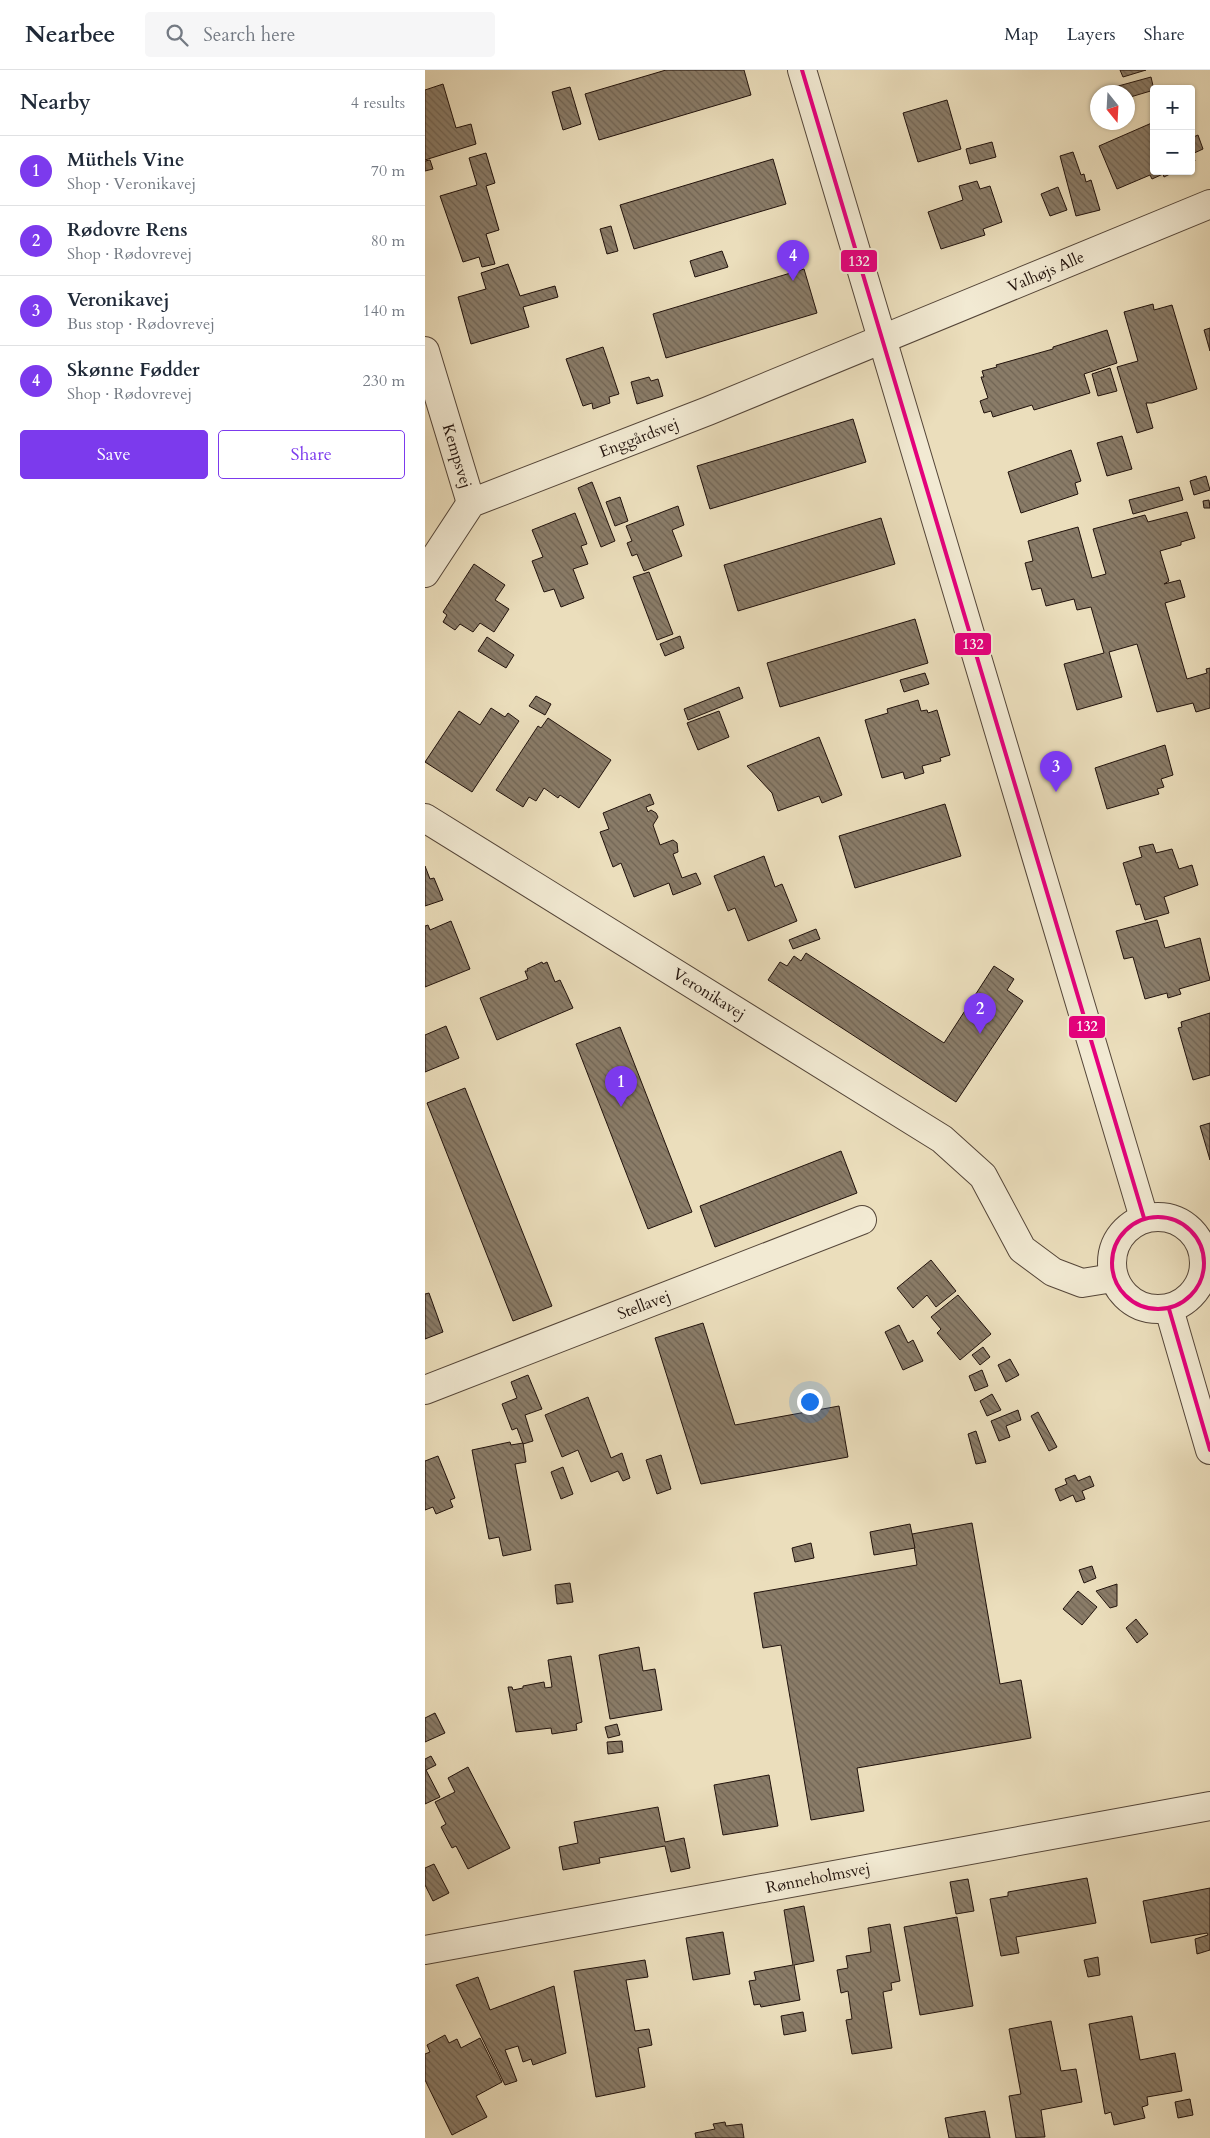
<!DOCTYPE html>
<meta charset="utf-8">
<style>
:root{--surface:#fff;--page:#f6f6f7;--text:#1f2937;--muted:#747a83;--line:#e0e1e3;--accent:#7c3aed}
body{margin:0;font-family:Cardo,serif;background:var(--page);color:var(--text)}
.controls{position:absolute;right:15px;top:15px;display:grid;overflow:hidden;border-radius:5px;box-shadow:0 1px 4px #0004}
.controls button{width:45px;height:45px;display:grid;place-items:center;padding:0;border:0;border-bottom:1px solid var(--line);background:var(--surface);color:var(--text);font:25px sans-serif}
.compass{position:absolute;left:665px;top:15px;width:45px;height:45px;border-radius:50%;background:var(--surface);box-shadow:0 1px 4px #0004;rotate:162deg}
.you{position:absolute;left:384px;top:1331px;width:18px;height:18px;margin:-12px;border:4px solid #fff;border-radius:50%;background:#1a73e8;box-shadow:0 0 0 8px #1a73e833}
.badge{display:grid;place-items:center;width:32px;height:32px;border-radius:50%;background:var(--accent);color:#fff;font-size:16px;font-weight:700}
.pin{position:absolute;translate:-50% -41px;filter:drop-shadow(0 1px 2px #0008)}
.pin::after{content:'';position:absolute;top:26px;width:18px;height:15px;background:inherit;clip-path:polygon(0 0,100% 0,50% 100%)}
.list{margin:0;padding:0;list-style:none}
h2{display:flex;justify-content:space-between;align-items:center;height:65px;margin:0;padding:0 20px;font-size:21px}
h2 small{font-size:16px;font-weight:400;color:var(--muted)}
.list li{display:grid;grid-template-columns:32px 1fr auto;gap:15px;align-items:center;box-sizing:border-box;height:70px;padding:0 20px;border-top:1px solid var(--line)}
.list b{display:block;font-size:19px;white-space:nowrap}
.list p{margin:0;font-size:16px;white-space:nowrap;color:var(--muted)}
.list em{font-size:16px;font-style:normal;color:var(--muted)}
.actions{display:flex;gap:10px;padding:15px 20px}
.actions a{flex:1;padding:11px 0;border:1px solid var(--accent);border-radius:5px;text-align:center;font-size:18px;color:var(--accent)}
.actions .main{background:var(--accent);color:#fff}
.icon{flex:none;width:28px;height:28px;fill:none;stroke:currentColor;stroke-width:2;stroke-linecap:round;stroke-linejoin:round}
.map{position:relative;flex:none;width:785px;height:2068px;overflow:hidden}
header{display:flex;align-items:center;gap:30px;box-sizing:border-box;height:70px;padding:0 25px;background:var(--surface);border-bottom:1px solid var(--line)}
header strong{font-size:24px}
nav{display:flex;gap:28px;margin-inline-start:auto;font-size:18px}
.search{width:350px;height:45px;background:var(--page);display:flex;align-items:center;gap:12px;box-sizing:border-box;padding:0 18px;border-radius:5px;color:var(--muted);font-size:19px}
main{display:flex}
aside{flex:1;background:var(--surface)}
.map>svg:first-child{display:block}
.building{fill:url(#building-back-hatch);stroke:#21120c}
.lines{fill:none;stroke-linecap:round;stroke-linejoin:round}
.minor-casing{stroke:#544538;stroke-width:30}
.minor{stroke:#f2ead3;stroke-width:28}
.bus-1-casing{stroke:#f2ead3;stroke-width:8}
.bus-1{stroke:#e5007d;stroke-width:4}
.labels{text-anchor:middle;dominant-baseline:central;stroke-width:4;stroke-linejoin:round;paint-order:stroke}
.street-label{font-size:16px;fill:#21120c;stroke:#f2ead3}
.line-badge{stroke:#f2ead3;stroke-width:2}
.badge-label{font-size:14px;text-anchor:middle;font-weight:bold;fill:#fff}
</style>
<header>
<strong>Nearbee</strong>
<div class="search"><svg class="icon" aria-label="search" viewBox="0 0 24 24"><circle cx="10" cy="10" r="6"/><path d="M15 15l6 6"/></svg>Search here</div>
<nav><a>Map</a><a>Layers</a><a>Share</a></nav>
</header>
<main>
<aside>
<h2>Nearby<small>4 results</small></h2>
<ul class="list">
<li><span class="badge">1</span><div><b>Müthels Vine</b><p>Shop · Veronikavej</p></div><em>70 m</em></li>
<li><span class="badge">2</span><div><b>Rødovre Rens</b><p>Shop · Rødovrevej</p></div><em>80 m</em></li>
<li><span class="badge">3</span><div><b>Veronikavej</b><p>Bus stop · Rødovrevej</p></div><em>140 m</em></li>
<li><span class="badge">4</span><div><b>Skønne Fødder</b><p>Shop · Rødovrevej</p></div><em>230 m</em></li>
</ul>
<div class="actions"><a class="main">Save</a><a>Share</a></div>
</aside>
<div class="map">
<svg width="785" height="2068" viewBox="0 0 785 2068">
<defs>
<pattern id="building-back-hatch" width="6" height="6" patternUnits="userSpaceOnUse" patternTransform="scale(1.25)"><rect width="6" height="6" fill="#8a7c68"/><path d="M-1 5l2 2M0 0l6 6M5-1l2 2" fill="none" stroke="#706454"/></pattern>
</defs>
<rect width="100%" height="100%" fill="#ebdebc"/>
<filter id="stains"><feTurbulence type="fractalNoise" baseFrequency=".004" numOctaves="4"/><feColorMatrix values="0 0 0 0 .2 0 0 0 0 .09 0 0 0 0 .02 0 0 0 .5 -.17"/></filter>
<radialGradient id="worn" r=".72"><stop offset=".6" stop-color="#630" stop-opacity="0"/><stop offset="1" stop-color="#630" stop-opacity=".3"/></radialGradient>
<!-- building -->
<g class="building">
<path d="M241,0h78l7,25 -152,45 -14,-46z"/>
<path d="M695,0h26l-23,7z"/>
<path d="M726,7l3,13 -27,8v-6h-14l-2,-4z"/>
<path d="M18,14l13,44 15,-4 5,20 -51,16v-70z"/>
<path d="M145,17l11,37 -18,6 -11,-38z"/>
<path d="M522,30l14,49 -43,13 -15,-49z"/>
<path d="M729,52v49h17l1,2 -8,4 -1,-3 -11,5 -2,-4 -33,14 -18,-43z"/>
<path d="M773,65l5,14 -11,5 3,7 -4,1v-24z"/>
<path d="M567,72l4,15 -26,7 -4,-15z"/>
<path d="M648,82l8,23 3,-1 2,8 5,-2 9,30 -24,6 -16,-60z"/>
<path d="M61,83l9,30 -9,3 13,44 -13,4 9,30 -13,3 -3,-10 -16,5 -23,-66 37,-11 -8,-27z"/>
<path d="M348,89l13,45 -152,45 -14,-44z"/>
<path d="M5,90l3,9 -8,2v-10z"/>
<path d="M552,111l3,8 10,-3 12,36 -19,7 2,6 -44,14 -13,-37 35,-12 -4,-14z"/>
<path d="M633,117l9,23 -17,6 -9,-22z"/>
<path d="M186,156l7,25 -11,3 -7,-25z"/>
<path d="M297,181l6,16 -33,10 -5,-16z"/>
<path d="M83,194l12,32 35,-10 3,11 -35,10 6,20 -58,17 -13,-47 28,-8 -5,-16z"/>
<path d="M379,199l13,44 -151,45 -13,-44z"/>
<path d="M728,234l1,6 18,-5 25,84 -45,14h-6l7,25 -16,5 -20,-66 21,-6 -14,-49z"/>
<path d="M785,258v23l-6,-21z"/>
<path d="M682,260l10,33 -33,11 6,19 -56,17 -2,-5 -39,12 -2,-6 -7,2 -4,-12 8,-3 -7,-21h3l-2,-6 15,-4 -1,-2 57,-16v-2z"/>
<path d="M178,277l16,47 -10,3 1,6 -17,6 -1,-6 -9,3 -17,-47z"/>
<path d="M685,298l7,23 -19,5 -6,-22z"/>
<path d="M224,307l2,4 7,-2 5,17 -26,8 -6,-22z"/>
<path d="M428,349l13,43 -156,47 -13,-43z"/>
<path d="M697,366l10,33 -25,7 -10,-33z"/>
<path d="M646,380l10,31 -6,2 3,11 -57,19 -13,-41z"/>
<path d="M781,406l4,14 -16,5 -4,-14z"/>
<path d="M167,412l23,59 -14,6 -23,-59z"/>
<path d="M754,417l4,13 -50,14 -4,-14z"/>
<path d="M195,427l8,24 -13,5 -9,-24z"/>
<path d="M784,430l1,8h-6l-1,-7z"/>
<path d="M253,436l6,19 -12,5 10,26 -38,15 -7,-17 -5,2 -5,-13 5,-2 -6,-15z"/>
<path d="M762,442l8,26 -14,4v3l-21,6 9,30 -5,3 16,-4 5,17 -20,6 22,76 20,-6 -1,-4 4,-1v40l-14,4 -3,-9 -36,9 -20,-68 -28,8 13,45 -45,13 -13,-46 40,-11 -13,-46 -14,3 -3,-11 -28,7 -5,-18 -9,2 -7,-27 8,-2 -5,-20 50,-14 14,51 14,-4 -13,-45 52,-14 3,7z"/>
<path d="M150,443l12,31 -6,2 7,18 -15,5 11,29 -23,9 -7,-18 -10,3 -12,-31 11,-4 -11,-27z"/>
<path d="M456,448l14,46 -157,47 -14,-46z"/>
<path d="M49,494l31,21 -10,15 14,9 -15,23 -14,-9 -7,9 -13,-8 -5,6 -12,-8 4,-7 -4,-3z"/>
<path d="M224,502l24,62 -16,6 -24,-63z"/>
<path d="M490,549l13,44 -148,44 -13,-44z"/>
<path d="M255,566l4,12 -19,8 -5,-12z"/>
<path d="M62,567l27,18 -8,13 -28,-17z"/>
<path d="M500,603l4,11 -25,8 -4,-12z"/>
<path d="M314,617l4,11 -55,22 -4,-11z"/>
<path d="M111,626l15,8 -6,11 -16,-9z"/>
<path d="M493,630l3,11 6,-1 1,3 9,-3 13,45 -10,3 1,3 -19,5 2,7 -19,6 -2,-7 -21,6 -17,-58 23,-7 -1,-4z"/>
<path d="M66,638l14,9 3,-4 11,8 -47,71 -47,-30 34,-51 21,14z"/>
<path d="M294,641l10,26 -31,13 -11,-27z"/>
<path d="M123,648l63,42 -32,48 -19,-13 -2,3 -14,-10 -8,13 -7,-4 -6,10 -27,-17 42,-64 3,2z"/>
<path d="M394,667l23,58 -20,8 -3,-7 -41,15 -6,-18 -25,-27z"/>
<path d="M740,675l8,30 -12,4 3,8 -7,2 2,5 -52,15 -12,-41z"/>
<path d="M225,724l4,10 -8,3 2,5 3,-2 5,3 2,4 -5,8 7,20 13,-5 4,3 1,9 -5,2 9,24 14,-5 5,11 -28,11 -4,-12 -35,14 -13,-34 -8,4 -13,-35 9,-3 -6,-16z"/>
<path d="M520,734l16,52 -106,32 -16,-52z"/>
<path d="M728,774l3,9 16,-4 7,20 13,-4 6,20 -34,12 5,16 -24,7 -5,-16 -4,1 -13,-42 19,-6 -3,-10z"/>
<path d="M339,786l11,31 7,-3 15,37 -49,20 -13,-33 -7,3 -14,-35z"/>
<path d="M0,796l5,13 4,-1 9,22 -18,6z"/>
<path d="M732,850l8,28 35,-10 10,42 -31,9 2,5 -13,4 -1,-5 -22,6 -12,-42 -9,2 -8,-28z"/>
<path d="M26,851l19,48 -45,18v-61l3,-1 2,5z"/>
<path d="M391,859l4,10 -27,10 -4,-9z"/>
<path d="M381,883l138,90 50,-77 20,13 -7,11 16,11 -67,101 -188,-122 12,-18 7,4 7,-10 7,5z"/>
<path d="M117,892l1,2 4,-2 8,20 5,-2 13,28 -76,32 -17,-42 48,-19 -3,-8h3l-1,-2z"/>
<path d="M785,943v62l-17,5 -15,-52 4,-1 -1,-5z"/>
<path d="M21,956l13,32 -34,14v-37z"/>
<path d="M195,957l72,185 -44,17 -72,-185z"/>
<path d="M40,1018l87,218 -39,15 -86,-218z"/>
<path d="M785,1053v37l-10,-34z"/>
<path d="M416,1081l16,42 -142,54 -15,-41z"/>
<path d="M506,1190l25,31 -20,16 -9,-12 -14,13 -16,-20z"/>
<path d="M4,1223l14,39 -18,7v-45z"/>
<path d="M533,1225l33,39 -31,26 -23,-27 4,-4 -10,-12z"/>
<path d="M278,1253l32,102 104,-19 9,51 -147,27 -46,-146z"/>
<path d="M474,1255l9,18 5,-3 10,21 -20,9 -18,-38z"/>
<path d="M558,1277l7,10 -10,8 -8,-10z"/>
<path d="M585,1289l9,16 -13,7 -8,-17z"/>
<path d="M557,1300l6,16 -13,5 -6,-15z"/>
<path d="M103,1305l14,34 -17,6 8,26 -10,3 -6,-16 -5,2 -10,-26 15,-6 -6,-16z"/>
<path d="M567,1324l9,16 -14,6 -7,-15z"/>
<path d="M163,1327l23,61 11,-5 8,25 -7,3 -5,-10 -27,11 -13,-32 -16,7 -17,-42z"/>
<path d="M593,1340l3,10 -15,6 4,11 -11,4 -8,-20z"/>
<path d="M613,1342l19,35 -8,4 -18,-35z"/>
<path d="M551,1361l10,31 -10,2 -8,-30z"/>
<path d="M85,1372l1,3 12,-2 3,19 -11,2 16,86 -28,6 -4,-19 -10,2 -17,-89z"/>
<path d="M236,1385l10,34 -14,5 -11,-34z"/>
<path d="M13,1386l17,42 -5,2 3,7 -17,7 -3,-7 -8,3v-49z"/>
<path d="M138,1397l10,27 -12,5 -10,-27z"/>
<path d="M650,1405l3,6 12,-5 4,10 -12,5 3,8 -9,3 -3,-7 -13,6 -5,-12 12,-5 -2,-5z"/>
<path d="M547,1453l28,161 21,-4 10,58 -174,30 7,43 -53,9 -30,-175 -18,3 -9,-55 163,-28 -5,-31z"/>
<path d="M485,1454l5,24 -41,7 -4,-23z"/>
<path d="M386,1473l3,15 -19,4 -3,-14z"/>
<path d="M667,1496l4,12 -12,5 -5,-13z"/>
<path d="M145,1513l3,19 -16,2 -2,-19z"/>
<path d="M692,1514v22l-7,2 -14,-17z"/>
<path d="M653,1521l19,16 -15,18 -19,-16z"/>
<path d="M711,1549l12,15 -11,9 -11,-15z"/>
<path d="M214,1577l4,24 12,-2 7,41 -52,9 -11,-64z"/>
<path d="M146,1586l11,66 -6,2 1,6 -25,4 -1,-6 -35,4 -8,-45h4l1,3 10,-2v-2l21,-4 1,6 7,-1 -4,-27z"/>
<path d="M10,1643l10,20 -20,9v-24z"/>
<path d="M192,1654l3,11 -12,3 -3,-11z"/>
<path d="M197,1671l1,11 -15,2 -1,-12z"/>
<path d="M6,1686l5,9 -10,5 14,27 -15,7v-45z"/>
<path d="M43,1697l42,81 -42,21 -12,-23 -4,2 -11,-21 5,-3 -11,-22 20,-10 -7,-14z"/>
<path d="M344,1705l9,51 -55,9 -9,-50z"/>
<path d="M233,1737l7,35 19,-4 6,30 -19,4 -6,-26 -66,12 1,5 -37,7 -4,-23 19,-4 -4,-21z"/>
<path d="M9,1794l15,29 -16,8 -8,-16v-17z"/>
<path d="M662,1808l9,45 -80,14 3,16 -18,3 -11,-57 18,-3v-4z"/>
<path d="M543,1809l6,32 -18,3 -6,-32z"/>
<path d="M785,1818v62l-13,4 -2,-15 13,-4 -1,-2 -56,10 -8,-42z"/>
<path d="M379,1836l10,55 -20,4 6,35 -39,7 -1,-3 -6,1 -5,-24 7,-1 -2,-8 39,-7 -9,-55z"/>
<path d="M532,1847l16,89 -53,9 -16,-88z"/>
<path d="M465,1854l10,57 -9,2 1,7 -9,2 9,56 -40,6 -6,-34 6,-1 -4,-28 -7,2 -4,-23 11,-2 -2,-12 25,-4 -3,-24z"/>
<path d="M298,1862l7,42 -37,6 -7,-42z"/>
<path d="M673,1887l2,18 -12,2 -4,-17z"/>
<path d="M220,1890l3,17 -22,3 9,51 14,-2 3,16 -14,3 7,39 -49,10 -22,-126z"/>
<path d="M53,1907l12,33 64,-24 12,67 -33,12 -2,-6 -8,3 -5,-16 -13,4 12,31 -12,4 -49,-100z"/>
<path d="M378,1942l3,19 -22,4 -3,-19z"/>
<path d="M707,1946l8,44 35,-7 7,38 -35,6 1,8 -6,2 3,11 -31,7 -3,-13 -6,2 -16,-90z"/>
<path d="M626,1951l10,50 15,-2 6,33 -41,8 4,27 -29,1 -7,-42 12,-2 -12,-65z"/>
<path d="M20,1965l4,8 8,-4 4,9 19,-10 22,44 -26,14 11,21 -35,18 -27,-55v-26l5,-2 -3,-7z"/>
<path d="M765,2029l3,16 -15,3 -3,-16z"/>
<path d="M560,2041l5,27h-41l-4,-20z"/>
<path d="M300,2052l1,4 16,-2 2,14h-48l-1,-5 20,-4 -2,-5z"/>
</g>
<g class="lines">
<defs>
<g id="minor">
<path d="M377,0l342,1148"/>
<path d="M0,281l46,152"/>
<path d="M0,503l46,-70 237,-92 502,-207"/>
<path d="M0,748l517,321 41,37 39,73 31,23 29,11 31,-5"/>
<circle cx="733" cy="1193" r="46"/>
<path d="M744,1239l41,141"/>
<path d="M0,1320l437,-170"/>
<path d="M0,1880l785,-144"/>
</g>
</defs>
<!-- minor casing -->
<use href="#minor" class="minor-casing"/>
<!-- minor -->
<use href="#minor" class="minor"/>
<defs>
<g id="bus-1">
<path d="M377,0l342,1148"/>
<circle cx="733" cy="1193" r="46"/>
<path d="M744,1239l41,141"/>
</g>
</defs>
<!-- bus-1 casing -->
<use href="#bus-1" class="bus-1-casing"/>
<!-- bus-1 -->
<use href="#bus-1" class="bus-1"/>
</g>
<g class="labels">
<!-- street labels -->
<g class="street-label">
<text transform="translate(621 202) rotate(-23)">Valhøjs Alle</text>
<text transform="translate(214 368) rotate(-21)">Enggårdsvej</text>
<text transform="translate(32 386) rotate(73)">Kempsvej</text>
<text transform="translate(284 924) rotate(32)">Veronikavej</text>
<text transform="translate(219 1235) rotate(-21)">Stellavej</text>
<text transform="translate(393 1808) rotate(-11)">Rønneholmsvej</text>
</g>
</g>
<g class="line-badge">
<rect x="415" y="179" width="38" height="24" rx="5" fill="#e5007d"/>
<rect x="529" y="562" width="38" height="24" rx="5" fill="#e5007d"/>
<rect x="643" y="945" width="38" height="24" rx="5" fill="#e5007d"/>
</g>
<g class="badge-label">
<text x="434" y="196">132</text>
<text x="548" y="579">132</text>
<text x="662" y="961">132</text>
</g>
<rect width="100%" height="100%" filter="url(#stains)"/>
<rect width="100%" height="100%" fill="url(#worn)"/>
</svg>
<div class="controls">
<button>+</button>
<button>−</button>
</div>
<svg class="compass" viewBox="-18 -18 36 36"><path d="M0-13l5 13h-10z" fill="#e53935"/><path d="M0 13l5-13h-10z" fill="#747a83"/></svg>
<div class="you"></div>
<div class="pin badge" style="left:196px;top:1037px">1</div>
<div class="pin badge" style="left:555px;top:964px">2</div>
<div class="pin badge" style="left:631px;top:722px">3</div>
<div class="pin badge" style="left:368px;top:211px">4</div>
</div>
</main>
